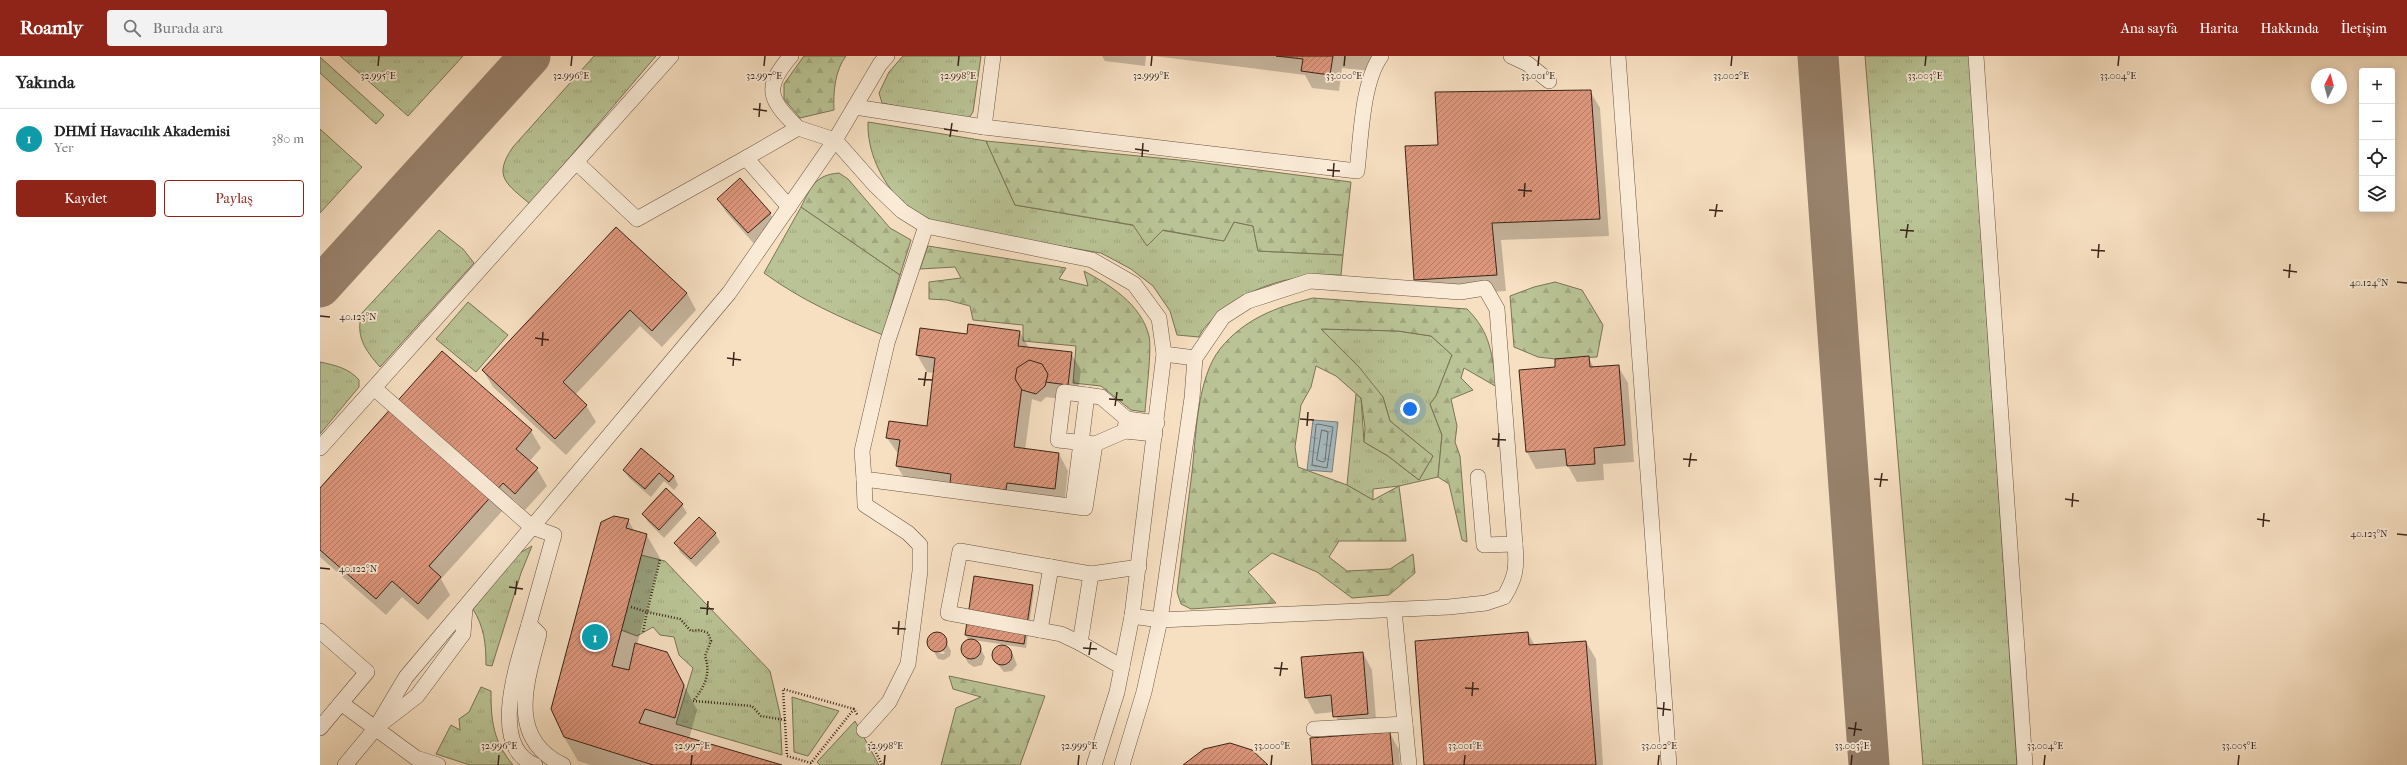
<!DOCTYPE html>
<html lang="tr">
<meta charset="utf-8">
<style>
:root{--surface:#fff;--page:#f2f2f2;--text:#222;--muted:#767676;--line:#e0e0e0;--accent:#8f2418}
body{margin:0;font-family:"IM FELL French Canon",serif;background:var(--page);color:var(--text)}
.controls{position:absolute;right:12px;top:12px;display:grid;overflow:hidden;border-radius:4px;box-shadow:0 2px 10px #0003}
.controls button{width:36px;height:36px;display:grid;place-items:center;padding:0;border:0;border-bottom:1px solid var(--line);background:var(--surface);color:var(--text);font:20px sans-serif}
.compass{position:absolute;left:1991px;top:12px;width:36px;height:36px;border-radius:50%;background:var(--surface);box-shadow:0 2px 10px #0003;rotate:6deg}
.you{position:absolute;left:1090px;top:353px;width:14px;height:14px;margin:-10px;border:3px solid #fff;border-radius:50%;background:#1a73e8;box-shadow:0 0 0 6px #1a73e833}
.badge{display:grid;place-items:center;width:26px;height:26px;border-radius:50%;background:var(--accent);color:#fff;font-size:13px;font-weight:700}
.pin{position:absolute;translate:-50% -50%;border:2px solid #fff;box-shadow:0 1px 4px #0006}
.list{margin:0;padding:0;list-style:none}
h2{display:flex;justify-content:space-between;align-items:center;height:52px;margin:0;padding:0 16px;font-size:17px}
h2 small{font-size:13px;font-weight:400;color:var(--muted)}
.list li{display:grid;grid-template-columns:26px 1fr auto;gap:12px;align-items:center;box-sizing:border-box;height:60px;padding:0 16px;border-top:1px solid var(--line)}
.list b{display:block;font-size:15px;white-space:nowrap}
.list p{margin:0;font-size:13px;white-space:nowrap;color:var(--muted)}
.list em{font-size:13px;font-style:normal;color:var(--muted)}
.actions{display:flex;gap:8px;padding:12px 16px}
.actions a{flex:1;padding:9px 0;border:1px solid var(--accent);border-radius:4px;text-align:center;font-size:14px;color:var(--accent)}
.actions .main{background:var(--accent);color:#fff}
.icon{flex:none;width:22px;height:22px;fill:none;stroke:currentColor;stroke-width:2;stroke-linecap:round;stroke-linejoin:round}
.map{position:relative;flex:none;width:2087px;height:709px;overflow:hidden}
header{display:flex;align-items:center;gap:24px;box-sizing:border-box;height:56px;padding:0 20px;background:var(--accent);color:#fff}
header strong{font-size:19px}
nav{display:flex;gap:22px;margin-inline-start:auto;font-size:14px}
.search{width:280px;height:36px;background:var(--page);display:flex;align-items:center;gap:10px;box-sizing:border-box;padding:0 14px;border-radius:4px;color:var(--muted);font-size:15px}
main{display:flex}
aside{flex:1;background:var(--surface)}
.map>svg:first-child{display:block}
.grass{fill:url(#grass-tufts);stroke:#7a7456}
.forest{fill:url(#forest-firs);stroke:#7a7456}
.water{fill:url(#water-ripples);stroke:#7a7e7c}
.shadow{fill:#0003}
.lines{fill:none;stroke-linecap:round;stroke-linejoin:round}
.shore{stroke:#6f6f6b;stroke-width:1}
.taxiway{stroke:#98826c;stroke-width:41}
.building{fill:url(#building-hatch);stroke:#3a2417}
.minor-casing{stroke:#695342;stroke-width:16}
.path{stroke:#3a2417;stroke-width:2.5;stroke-dasharray:1 2;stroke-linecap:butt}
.minor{stroke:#faebd7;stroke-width:15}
.ticks{fill:none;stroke:#3a2417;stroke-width:1.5}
.ticks-label{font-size:10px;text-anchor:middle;fill:#3a2417;stroke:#faebd7;stroke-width:3.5;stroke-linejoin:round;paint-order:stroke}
</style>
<header>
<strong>Roamly</strong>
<div class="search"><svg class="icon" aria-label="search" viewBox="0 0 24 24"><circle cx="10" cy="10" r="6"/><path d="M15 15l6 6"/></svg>Burada ara</div>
<nav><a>Ana sayfa</a><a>Harita</a><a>Hakkında</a><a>İletişim</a></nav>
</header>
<main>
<aside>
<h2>Yakında<small></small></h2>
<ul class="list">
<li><span class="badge" style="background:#0f9aa8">1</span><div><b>DHMİ Havacılık Akademisi</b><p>Yer</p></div><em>380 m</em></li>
</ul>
<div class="actions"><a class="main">Kaydet</a><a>Paylaş</a></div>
</aside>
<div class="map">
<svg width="2087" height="709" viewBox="0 0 2087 709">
<defs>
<pattern id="grass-tufts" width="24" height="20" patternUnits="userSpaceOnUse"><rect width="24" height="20" fill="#b9c395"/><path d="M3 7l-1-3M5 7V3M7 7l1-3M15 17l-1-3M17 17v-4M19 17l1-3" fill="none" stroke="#a0a780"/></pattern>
<pattern id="forest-firs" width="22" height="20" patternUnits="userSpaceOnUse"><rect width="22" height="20" fill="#b9c395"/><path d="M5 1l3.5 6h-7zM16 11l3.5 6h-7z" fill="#a0a780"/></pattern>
<pattern id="water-ripples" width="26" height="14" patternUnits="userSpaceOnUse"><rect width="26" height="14" fill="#a4babf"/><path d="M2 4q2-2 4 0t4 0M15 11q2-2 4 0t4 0" fill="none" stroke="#87979a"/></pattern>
<pattern id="building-hatch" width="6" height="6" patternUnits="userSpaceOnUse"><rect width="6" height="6" fill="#de977d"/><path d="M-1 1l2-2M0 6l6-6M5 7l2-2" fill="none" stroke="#b57b65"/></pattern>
</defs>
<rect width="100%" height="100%" fill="#f7e0c2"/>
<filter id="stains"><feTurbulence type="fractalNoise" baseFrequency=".005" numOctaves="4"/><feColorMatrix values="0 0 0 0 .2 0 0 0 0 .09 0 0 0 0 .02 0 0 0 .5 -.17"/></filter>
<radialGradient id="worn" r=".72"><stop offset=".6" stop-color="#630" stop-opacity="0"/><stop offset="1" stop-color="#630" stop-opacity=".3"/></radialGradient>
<!-- grass -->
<g class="grass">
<path d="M20,0h123l-55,60z"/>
<path d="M274,0h62l-126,148c-23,-20 -38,-27 -17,-57z"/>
<path d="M583,0h78l-8,56 -4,6 -8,1 -79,-16 -3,-10 10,-21z"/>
<path d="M1545,0h104l48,709h-94z"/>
<path d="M0,1l64,58 -8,9 -56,-51z"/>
<path d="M548,66l118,19 29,64 209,36 10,-19 19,4 5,25 85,4 -2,20c-45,-1 -90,9 -125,41 -7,7 -13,12 -17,21l-22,-2 -7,-24 -17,-25 -22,-17 -30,-16 -154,-26c-15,-7 -34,-14 -46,-26 -20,-20 -34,-50 -33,-79z"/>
<path d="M0,73l42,38 -42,46z"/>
<path d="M481,151l99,68 -17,60c-42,-17 -82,-35 -119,-62z"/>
<path d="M119,174l24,19 11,14 -94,104c-15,-17 -25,-31 -18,-54z"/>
<path d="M148,246l40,33 -32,37 -40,-33z"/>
<path d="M1001,273l77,2 33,5 21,19 -16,41 -6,8 12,31 -4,42 -39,9 -26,3v11l-26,-15 9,-91 5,4 3,44 24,14 31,24 14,-24 -43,-35 -7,-24z"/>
<path d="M0,306c14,3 29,6 39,18v7l-39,47z"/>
<path d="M212,490l-11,27 -29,93 -6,-1c0,-22 -2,-38 -13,-56l45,-55z"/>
<path d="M321,499l24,6 105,110 10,43 2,41 -106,-31 17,-56 -14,-13 -5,-18 -14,-2 -7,-8 -16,9 -16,-6z"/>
<path d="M161,631l10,4c0,30 2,50 22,74h-43l-34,-11 15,-29 9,5 -1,-11 10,-7z"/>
<path d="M472,641l47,14 -31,45 -14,-4z"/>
<path d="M535,665l24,44h-59l-3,-3z"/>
</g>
<!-- forest -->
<g class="forest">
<path d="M484,0h42c-11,14 -13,37 -12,54l-34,8 -16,-19v-15z"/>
<path d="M666,85l203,20 162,21 -8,73 -85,-4 -5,-25 -19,-4 -10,19 -61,-11 -16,16 -14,-21 -118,-20z"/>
<path d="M519,117l9,6 42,49 21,12 -11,35 -99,-68c10,-20 14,-32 38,-34z"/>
<path d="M608,190l138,22 -7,11 29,7 -4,-15c26,14 57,33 65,65 3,13 -3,60 -4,76l-14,-2 -30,-24 -28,-3 3,-37 -53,-5v-16l-50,-5 -3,-14 -23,-6 -18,-1v-17l32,-4 -6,-11 -35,2z"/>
<path d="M1235,226l27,8 21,35 -6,32 -42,2 -17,-2 -24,-10 -4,-51 24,-9z"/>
<path d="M993,242l154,11c25,25 24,45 30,78l-33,-19 -3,10 12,12 -22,9 6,27 -2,16 5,14 7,86 -5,-2 -13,-56 -11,-7 4,-42 -12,-31 6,-8 16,-41 -21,-19 -33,-5 -77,-2 38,38 24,30 7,24 43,35 -14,24 -31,-24 -24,-14 1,-14 -4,-30 -25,-22 -20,-10 -5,21 -10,18 -6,42 3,20 49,18 26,15 26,-14 7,55h-67l-10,16 18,14 43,-2 23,-15 2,19 -26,22 -37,3 -35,-26 -45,-19 -24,19 28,31 -85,6 -10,-5 -4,-12c5,-40 10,-80 15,-120 4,-36 5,-94 28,-123 24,-30 56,-42 93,-51z"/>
<path d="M629,620l96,20 -25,69h-79l15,-57 25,-11 -28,-8z"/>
</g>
<!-- water -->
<path class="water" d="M993,364l25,2 -6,50 -25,-2z"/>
<!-- shadow -->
<g class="shadow">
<path d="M782,0h44l-1,10 -40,-5z"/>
<path d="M834,0h217l-1,15 -28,-3 -3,23 -27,-3 -7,-13z"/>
<path d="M1270,35l10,17 9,128 -108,4 5,51 -81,6 -10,-17 -9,-133 33,-1z"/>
<path d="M398,143l52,14 7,13 -22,19 -29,-33z"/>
<path d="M296,172l71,65 9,17 -34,37 -22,-21 -65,69 11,10 10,17 -30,33 -73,-68 -10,-17z"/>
<path d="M601,273l47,6 52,-3 9,16 42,5 10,17 -4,31 -31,-4 -5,5 -9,-3 -7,51 34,4 9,17 -4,35 -157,-23 -10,-17 2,-11 -12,-17 3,-16 37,5 7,-54 -7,-1 -10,-17z"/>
<path d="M122,296l89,79 10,17 -12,14 8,7 10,17 -22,24 -12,-11 -72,80 9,16 -22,25 -26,-23 -16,18 -66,-58v-67z"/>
<path d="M1268,301l6,11 24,-2 10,17 6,79 -31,2 1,16 -27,2 -9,-16 -32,3 -9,-17 -7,-81 36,-3z"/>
<path d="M321,393l33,27 4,9 -4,5 -10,-9 -13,16 -22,-19 -5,-8z"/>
<path d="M362,449l5,8 -23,25 -16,-16 -5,-8z"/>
<path d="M308,464l7,12 11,2 14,24 -23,87 29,8 14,24 17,33 -8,29 89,26h-187l-13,-4 -14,-24z"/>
<path d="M395,477l5,9 -24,25 -16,-15 -4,-9z"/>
<path d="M712,530l2,4 -8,58 -53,-8 4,2 8,15 -3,8 -8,2 -6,-4 -7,-14 4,-7 4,-1 -3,-6z"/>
<path d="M1208,577l7,13 51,-4 10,17 7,106h-178z"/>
<path d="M617,578l6,2 8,15 -1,5 -6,4 -6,-1 -4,-7 10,2 1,-2 -13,-2 -3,-7 1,-6z"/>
<path d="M683,589l6,3 5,9 3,8 -5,6 -8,1 -10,-12 -1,-8 4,-5z"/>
<path d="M1043,597l9,17 5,61 -33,3 -10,-22 -19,2 -9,-17z"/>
<path d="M1070,677l9,17 1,15h-87z"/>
</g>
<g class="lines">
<!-- shore -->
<g class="shore">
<path d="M998,368l15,3 -6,41 -15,-3 4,-39z"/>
<path d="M1002,374l6,2 -3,29 -2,1 -6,-2z"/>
</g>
<!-- taxiway -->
<g class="taxiway">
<path d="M1498,0l51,709"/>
<path d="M0,231l210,-231"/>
</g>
</g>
<!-- building -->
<g class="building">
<path d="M956,0h57l-3,19 -29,-4 2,-12z"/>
<path d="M1271,34l9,129 -108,4 5,52 -83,5 -9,-134 33,-1 -3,-53z"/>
<path d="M420,122l31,35 -23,20 -31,-34z"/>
<path d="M296,171l71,66 -35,38 -22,-21 -67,72 24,23 -32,34 -73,-69z"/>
<path d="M648,268l52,7 -2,15 54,6 -4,33 -45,-6 -9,68 45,6 -4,36 -48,-6 -1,7 -56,-7 1,-9 -55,-8 4,-26 -14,-2 3,-17 38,5 8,-68 -19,-3 4,-27 47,6z"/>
<path d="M122,295l90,79 -16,19 22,19 -23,26 -12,-11 -74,83 12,11 -23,27 -26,-23 -16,18 -56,-49v-62z"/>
<path d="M1269,300l1,11 29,-2 6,80 -31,3 1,16 -28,2 -2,-17 -39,3 -7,-82 36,-3v-8z"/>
<path d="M709,304l13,4 6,10 -3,12 -9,8 -14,-4 -7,-11 2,-11z"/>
<path d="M321,392l33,28 -5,6 -10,-9 -14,16 -22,-19z"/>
<path d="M346,432l17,16 -24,26 -17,-16z"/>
<path d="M294,460l15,3 -3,9 21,6 -35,132 17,4 6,-27 32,9 17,33 -9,33 -30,-9 -6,14 143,42h-129l-89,-28 -13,-28 50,-187z"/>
<path d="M379,461l17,16 -25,26 -17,-16z"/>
<path d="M654,520l59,9 -9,59 -59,-9z"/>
<path d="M1208,576l1,13 57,-4 10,124h-172l-9,-124z"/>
<circle cx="617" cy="586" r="10"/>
<circle cx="651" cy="593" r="10"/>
<circle cx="682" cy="599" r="10"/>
<path d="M1043,596l5,62 -35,3 -2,-22 -26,3 -4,-41z"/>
<path d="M1070,676l3,33h-81l-2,-27z"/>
<path d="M910,687l22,7 16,15h-85l21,-16z"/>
</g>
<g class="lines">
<defs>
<g id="minor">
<path d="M673,0l-9,71 373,44c4,-33 5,-89 24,-115"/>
<path d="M1191,0l17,8 21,17"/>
<path d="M1298,0l51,709"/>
<path d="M1656,0l49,709"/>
<path d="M535,51l129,20"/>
<path d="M478,72l37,12 39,44 28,27 24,15 166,34 42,24 25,34 5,36 -32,262 -15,76 -23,73"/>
<path d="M426,102l52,-30c-28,-28 -36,-39 -7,-72"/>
<path d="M256,106l61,57 109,-61 43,49"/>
<path d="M606,170l-39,117 -25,108 2,28 221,29 10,-64 30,-13"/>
<path d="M844,298l31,4"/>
<path d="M54,332l158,139 22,8 -25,89 10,10c-12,47 -33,104 24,131"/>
<path d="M806,366l-1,9 30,3"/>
<path d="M775,388l-37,-4 6,-48 37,5 26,22 30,4"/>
<path d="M0,392l351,-392"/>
<path d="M544,423l1,26 43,28 12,12v26l-12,93 -19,38 -25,28"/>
<path d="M753,450l14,-111"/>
<path d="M731,511l-91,-16 -12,62 113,21 19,9"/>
<path d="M1074,554l11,114"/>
<path d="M812,560l28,4 289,-13 37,-4 18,-6c12,-20 13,-29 11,-53"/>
<path d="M209,568c-10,35 -42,122 6,141"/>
<path d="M720,574l11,-63 40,7"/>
<path d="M0,575l47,41 -47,56"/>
<path d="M802,611l-42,-24 11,-69 48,-7"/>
<path d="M21,647l75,55 22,7"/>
<path d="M62,667l35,-27 46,-62 2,-26"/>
<path d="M994,673l91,-5 4,41"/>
<path d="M25,709l30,-36 31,-52 323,-384 106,-153 45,-76 7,-8"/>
<path d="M802,709l22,-73 16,-72 32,-222 3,-40 28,-41 25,-16 62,-20 150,11 25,-4 12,21 18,235 -31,1 -6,-68"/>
</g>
</defs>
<!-- minor casing -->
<use href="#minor" class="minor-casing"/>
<!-- path -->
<g class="path">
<path d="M340,504l-13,52 33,7 11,12 9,-1 8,3 3,8 -6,15c6,17 0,31 -12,45l59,5 9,10 24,4"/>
<path d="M311,551l16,5 -4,20"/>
<path d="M534,653l-43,54 -24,-7 -4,-67 71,20 4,7"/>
<path d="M551,686l11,23"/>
</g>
<!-- minor -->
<use href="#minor" class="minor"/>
</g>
<!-- ticks -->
<path class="ticks" d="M58,10l1,-10M251,10l1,-10M444,10l1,-10M638,10l1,-10M831,10l1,-10M1024,10l1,-10M1218,10l1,-10M1411,10l1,-10M1605,10l1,-10M1798,10l1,-10M433,53l14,2M439,61l1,-14M624,73l14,2M630,81l2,-14M815,93l14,2M822,101l1,-14M1007,114l13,1M1013,121l1,-14M1198,134l14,1M1204,141l1,-14M1389,154l14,1M1395,161l2,-13M1580,174l14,1M1586,182l2,-14M1771,194l14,1M1778,202l1,-14M1963,214l14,2M1969,222l1,-14M2077,226l10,1M0,260l10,1M215,282l14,2M222,290l1,-14M407,302l14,2M413,310l1,-14M598,323l14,1M604,330l2,-14M789,343l14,1M795,350l2,-14M980,363l14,1M987,370l1,-14M1172,383l14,1M1178,391l1,-14M1363,403l14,1M1369,411l2,-14M1554,423l14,1M1560,431l2,-14M1745,443l14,2M1752,451l1,-14M1937,463l13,2M1943,471l1,-14M2077,478l10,1M0,512l10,1M189,531l14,2M195,539l2,-14M380,552l14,1M387,559l1,-14M572,572l14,1M578,579l1,-14M763,592l14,1M769,599l2,-13M954,612l14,1M960,620l2,-14M1145,632l14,1M1152,640l1,-14M1337,652l14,2M1343,660l1,-14M1528,672l14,2M1534,680l2,-14M178,709l1,-10M371,709l1,-10M564,709l1,-10M758,709l1,-10M951,709l1,-10M1144,709l1,-10M1338,709l1,-10M1531,709l1,-10M1724,709l1,-10M1918,709l1,-10"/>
<g class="ticks-label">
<text x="58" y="23">32.995°E</text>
<text x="251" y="23">32.996°E</text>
<text x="444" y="23">32.997°E</text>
<text x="638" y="23">32.998°E</text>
<text x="831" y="23">32.999°E</text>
<text x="1024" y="23">33.000°E</text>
<text x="1218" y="23">33.001°E</text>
<text x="1411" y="23">33.002°E</text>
<text x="1605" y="23">33.003°E</text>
<text x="1798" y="23">33.004°E</text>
<text x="2049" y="230">40.124°N</text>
<text x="38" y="264">40.123°N</text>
<text x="2049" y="481">40.123°N</text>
<text x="38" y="516">40.122°N</text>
<text x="179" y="693">32.996°E</text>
<text x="372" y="693">32.997°E</text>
<text x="565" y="693">32.998°E</text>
<text x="759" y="693">32.999°E</text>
<text x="952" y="693">33.000°E</text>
<text x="1145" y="693">33.001°E</text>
<text x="1339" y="693">33.002°E</text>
<text x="1532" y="693">33.003°E</text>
<text x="1725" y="693">33.004°E</text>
<text x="1919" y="693">33.005°E</text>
</g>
<rect width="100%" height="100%" filter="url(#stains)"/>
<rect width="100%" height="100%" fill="url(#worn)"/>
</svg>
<div class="controls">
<button>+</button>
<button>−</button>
<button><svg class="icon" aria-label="locate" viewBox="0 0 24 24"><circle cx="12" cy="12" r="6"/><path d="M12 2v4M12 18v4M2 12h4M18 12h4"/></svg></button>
<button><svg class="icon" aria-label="layers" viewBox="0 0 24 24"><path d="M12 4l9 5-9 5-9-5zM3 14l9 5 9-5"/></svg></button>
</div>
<svg class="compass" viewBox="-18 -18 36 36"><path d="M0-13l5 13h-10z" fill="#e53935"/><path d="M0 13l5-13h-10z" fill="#767676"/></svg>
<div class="you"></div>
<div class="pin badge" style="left:275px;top:581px;background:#0f9aa8">1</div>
</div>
</main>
